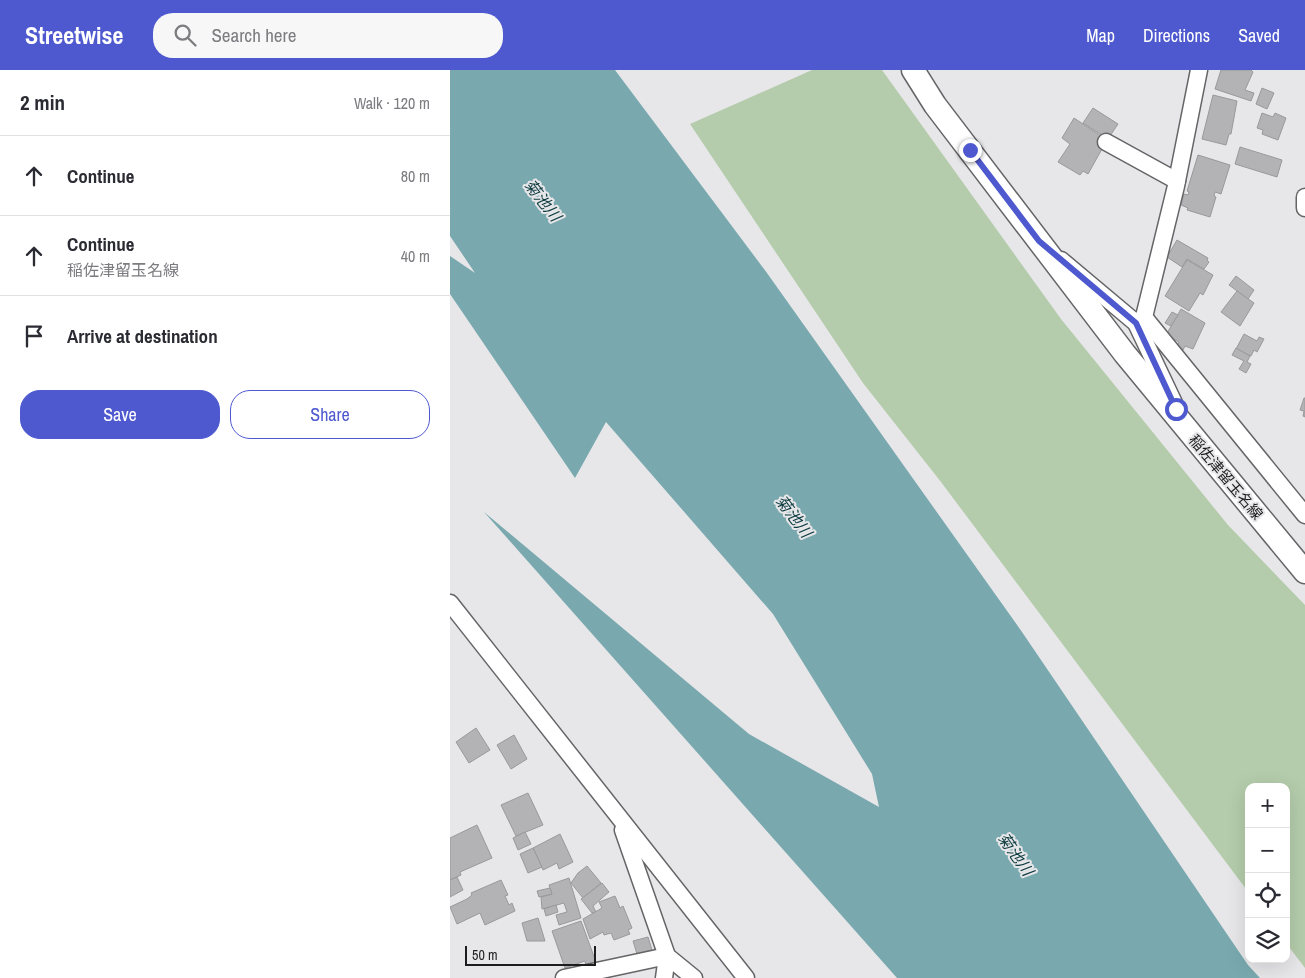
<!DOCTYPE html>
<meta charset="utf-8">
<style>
:root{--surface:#fff;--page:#f7f7f7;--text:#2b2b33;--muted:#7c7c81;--line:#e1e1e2;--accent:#4e59cf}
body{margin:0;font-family:"Archivo Narrow","Noto Sans JP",sans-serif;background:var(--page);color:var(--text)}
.controls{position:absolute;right:15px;bottom:15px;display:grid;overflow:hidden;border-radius:10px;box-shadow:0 5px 20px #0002}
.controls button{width:45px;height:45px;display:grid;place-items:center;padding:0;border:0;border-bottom:1px solid var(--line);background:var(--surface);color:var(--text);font:25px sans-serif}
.scale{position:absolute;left:15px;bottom:12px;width:131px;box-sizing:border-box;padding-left:5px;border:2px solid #1d1d1d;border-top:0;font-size:14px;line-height:18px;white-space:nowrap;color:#1d1d1d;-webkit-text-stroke:4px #e7e7e9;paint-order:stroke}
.stop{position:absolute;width:15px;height:15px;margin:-11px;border:4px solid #4e59cf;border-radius:50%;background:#fff}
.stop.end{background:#4e59cf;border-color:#fff;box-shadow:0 1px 5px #0008}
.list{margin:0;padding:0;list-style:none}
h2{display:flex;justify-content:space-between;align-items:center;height:65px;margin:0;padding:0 20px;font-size:21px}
h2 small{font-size:16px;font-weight:400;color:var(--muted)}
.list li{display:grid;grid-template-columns:32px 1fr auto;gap:15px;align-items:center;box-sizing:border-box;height:80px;padding:0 20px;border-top:1px solid var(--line)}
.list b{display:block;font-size:19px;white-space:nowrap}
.list p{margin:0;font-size:16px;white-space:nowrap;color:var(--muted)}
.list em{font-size:16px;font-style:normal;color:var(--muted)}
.actions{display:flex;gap:10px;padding:15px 20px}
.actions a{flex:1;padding:11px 0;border:1px solid var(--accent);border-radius:20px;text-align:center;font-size:18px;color:var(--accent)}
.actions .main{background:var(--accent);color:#fff}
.icon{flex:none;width:28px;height:28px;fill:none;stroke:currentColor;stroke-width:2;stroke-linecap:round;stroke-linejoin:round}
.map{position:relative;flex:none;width:855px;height:908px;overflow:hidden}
header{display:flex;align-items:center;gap:30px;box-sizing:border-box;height:70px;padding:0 25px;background:var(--accent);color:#fff}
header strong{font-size:24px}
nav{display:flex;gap:28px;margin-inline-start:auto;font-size:18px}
.search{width:350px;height:45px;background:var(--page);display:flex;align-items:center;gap:12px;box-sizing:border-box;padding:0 18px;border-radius:20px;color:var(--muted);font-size:19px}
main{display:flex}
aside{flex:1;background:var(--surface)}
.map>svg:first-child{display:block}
.green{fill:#b4ccab}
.water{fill:#79a9af}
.building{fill:#b3b3b5;stroke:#99999b}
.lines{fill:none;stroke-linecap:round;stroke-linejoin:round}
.minor-casing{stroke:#656567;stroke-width:19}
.secondary-casing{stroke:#656567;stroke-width:25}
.minor{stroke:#fff;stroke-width:16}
.secondary{stroke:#fff;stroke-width:22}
.route{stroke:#4e59cf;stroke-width:6}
.labels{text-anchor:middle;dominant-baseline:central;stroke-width:4;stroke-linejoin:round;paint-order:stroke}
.street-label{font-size:15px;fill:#1d1d1d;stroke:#e7e7e9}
.water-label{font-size:16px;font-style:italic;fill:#0d3c41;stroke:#e7e7e9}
</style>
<header>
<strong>Streetwise</strong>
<div class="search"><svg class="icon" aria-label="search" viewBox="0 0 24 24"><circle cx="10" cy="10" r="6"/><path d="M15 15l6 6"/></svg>Search here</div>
<nav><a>Map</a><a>Directions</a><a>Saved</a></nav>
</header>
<main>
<aside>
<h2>2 min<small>Walk · 120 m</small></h2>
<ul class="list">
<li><svg class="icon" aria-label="ahead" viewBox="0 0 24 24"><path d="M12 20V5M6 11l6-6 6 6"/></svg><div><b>Continue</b></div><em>80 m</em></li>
<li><svg class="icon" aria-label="ahead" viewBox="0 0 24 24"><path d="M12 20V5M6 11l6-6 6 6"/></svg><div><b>Continue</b><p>稲佐津留玉名線</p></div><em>40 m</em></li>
<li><svg class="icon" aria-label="arrive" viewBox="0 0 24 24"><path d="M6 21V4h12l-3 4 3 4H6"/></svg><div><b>Arrive at destination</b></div></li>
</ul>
<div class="actions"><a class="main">Save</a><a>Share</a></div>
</aside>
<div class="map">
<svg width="855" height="908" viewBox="0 0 855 908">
<rect width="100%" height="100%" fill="#e7e7e9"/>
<!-- green -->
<path class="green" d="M362,0h70l179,249 167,206 77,80v363l-19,-25v-156h-37v106l-308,-411 -78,-99 -173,-259z"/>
<!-- water -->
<path class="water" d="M0,0h165l152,203 255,359 226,333 12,13h-363l-413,-466 265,222 130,73 -7,-33 -99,-160 -167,-192 -31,56 -125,-184v-38l25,17 -25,-37z"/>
<!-- building -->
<g class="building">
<path d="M771,0h30l2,2 -8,18 9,3 -3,8 -36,-12z"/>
<path d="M812,18l12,5 -7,16 -11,-5z"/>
<path d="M763,25l24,6 -6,33h-2l-3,11 -24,-6z"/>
<path d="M643,38l25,16 -10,15 -25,-16z"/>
<path d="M812,43l11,4 2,-4 11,5 -8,22 -16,-6 1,-4 -6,-2z"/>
<path d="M624,48l33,22 -19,34 -5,-3 -3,4 -22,-13 12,-18 -8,-6z"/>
<path d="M790,77l42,13 -5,17 -42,-13z"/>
<path d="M748,85l32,10 -9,29 -6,-2 -1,4 2,1 -6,20 -23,-7 1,-2 -7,-3 3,-11 4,1 1,-3 -2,-1z"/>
<path d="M727,170l31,18 -1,2 2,2 -5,7 -17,-10 -5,8 -15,-10z"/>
<path d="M737,190l26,15 -10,20 -3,-2 -11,18 -24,-15z"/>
<path d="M786,206l18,14 -6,9 -19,-14z"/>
<path d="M787,221l17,12 -14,23 -19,-14z"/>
<path d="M731,239l24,14 -12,26 -8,-3 -2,4 -6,-4 2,-4 -13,-7z"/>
<path d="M722,242l6,3 -7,11 -6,-3z"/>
<path d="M794,264l13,7 2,-4 5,2 -7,13 -3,-2 -3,6 -15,-7z"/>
<path d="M786,278l14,8 -3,6 4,2 -5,9 -7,-4 5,-8 -12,-6z"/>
<path d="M854,328h1v19l-2,-1 1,-5 -4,-1z"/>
<path d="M26,658l14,22 -21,13 -13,-21z"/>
<path d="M64,665l13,24 -16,10 -14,-24z"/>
<path d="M78,723l15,32 -27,11 -15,-31z"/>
<path d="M27,755l15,33 -32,14 1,3 -11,5v-42z"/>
<path d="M75,762l6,12 -13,6 -5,-12z"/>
<path d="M110,764l13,28 -14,7 -2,-6 -14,7 -10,-22z"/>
<path d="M83,778l9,19 -14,6 -8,-19z"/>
<path d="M137,796l14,17 -18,15 -12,-15 7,-10z"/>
<path d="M7,807l6,13 -13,7v-17z"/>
<path d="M119,808l12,40 -22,7 -3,-10 11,-3 -3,-9 -22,6 -1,-12 11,-3 -3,-9z"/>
<path d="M51,810l7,15 -3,1 4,9 3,-2 3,8 -30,14 -5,-12 -23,11 -7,-17 17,-8 5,-4 -1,-2z"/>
<path d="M152,813l7,9 -16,14 3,6 -4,1 -11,-14z"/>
<path d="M100,818l2,6 -13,3 -2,-6z"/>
<path d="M165,826l5,12 3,-2 9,22 -4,2 2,4 -16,6 -3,-7 -7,2 -1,-3 -13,7 -7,-20 19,-11 -3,-6z"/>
<path d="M106,835l2,7 -12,4 -2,-7z"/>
<path d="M88,848l7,23h-18l-5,-18z"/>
<path d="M131,851l15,41 -10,4 -1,-5 -20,7 -13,-37z"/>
<path d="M198,867l4,13 -15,4 -4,-13z"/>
</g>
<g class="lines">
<defs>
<g id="minor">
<path d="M656,72l71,39"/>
<path d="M855,127v11"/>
<path d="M611,190l75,63"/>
<path d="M694,247l161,198"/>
<path d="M724,333l-38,-80 8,-6 32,-131 23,-116"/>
<path d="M0,533l296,375"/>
<path d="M173,760l44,126 -3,22"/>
<path d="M217,886l27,22"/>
<path d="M114,908l103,-22"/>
</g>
<path id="secondary" d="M463,0l22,35 190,249 180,218"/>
</defs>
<!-- minor casing -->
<use href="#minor" class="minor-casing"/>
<!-- secondary casing -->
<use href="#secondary" class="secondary-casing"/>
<!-- minor -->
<use href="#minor" class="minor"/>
<!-- secondary -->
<use href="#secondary" class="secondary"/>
</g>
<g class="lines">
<!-- route -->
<path class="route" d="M520,80l69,91 97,82 40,86"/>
</g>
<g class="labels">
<!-- street labels -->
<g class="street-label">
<text transform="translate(776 407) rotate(50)">稲佐津留玉名線</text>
</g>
<!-- water labels -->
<g class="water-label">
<text transform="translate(93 130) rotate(52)">菊池川</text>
<text transform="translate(344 446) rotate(53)">菊池川</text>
<text transform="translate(566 784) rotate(55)">菊池川</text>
</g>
</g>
</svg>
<div class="controls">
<button>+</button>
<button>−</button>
<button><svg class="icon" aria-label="locate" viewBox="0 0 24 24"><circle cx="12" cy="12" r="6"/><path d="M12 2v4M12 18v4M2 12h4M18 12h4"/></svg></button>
<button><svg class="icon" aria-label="layers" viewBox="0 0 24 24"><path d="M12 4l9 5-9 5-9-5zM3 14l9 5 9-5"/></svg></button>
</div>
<div class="scale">50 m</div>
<div class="stop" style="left:726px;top:339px"></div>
<div class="stop end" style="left:520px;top:80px"></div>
</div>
</main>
